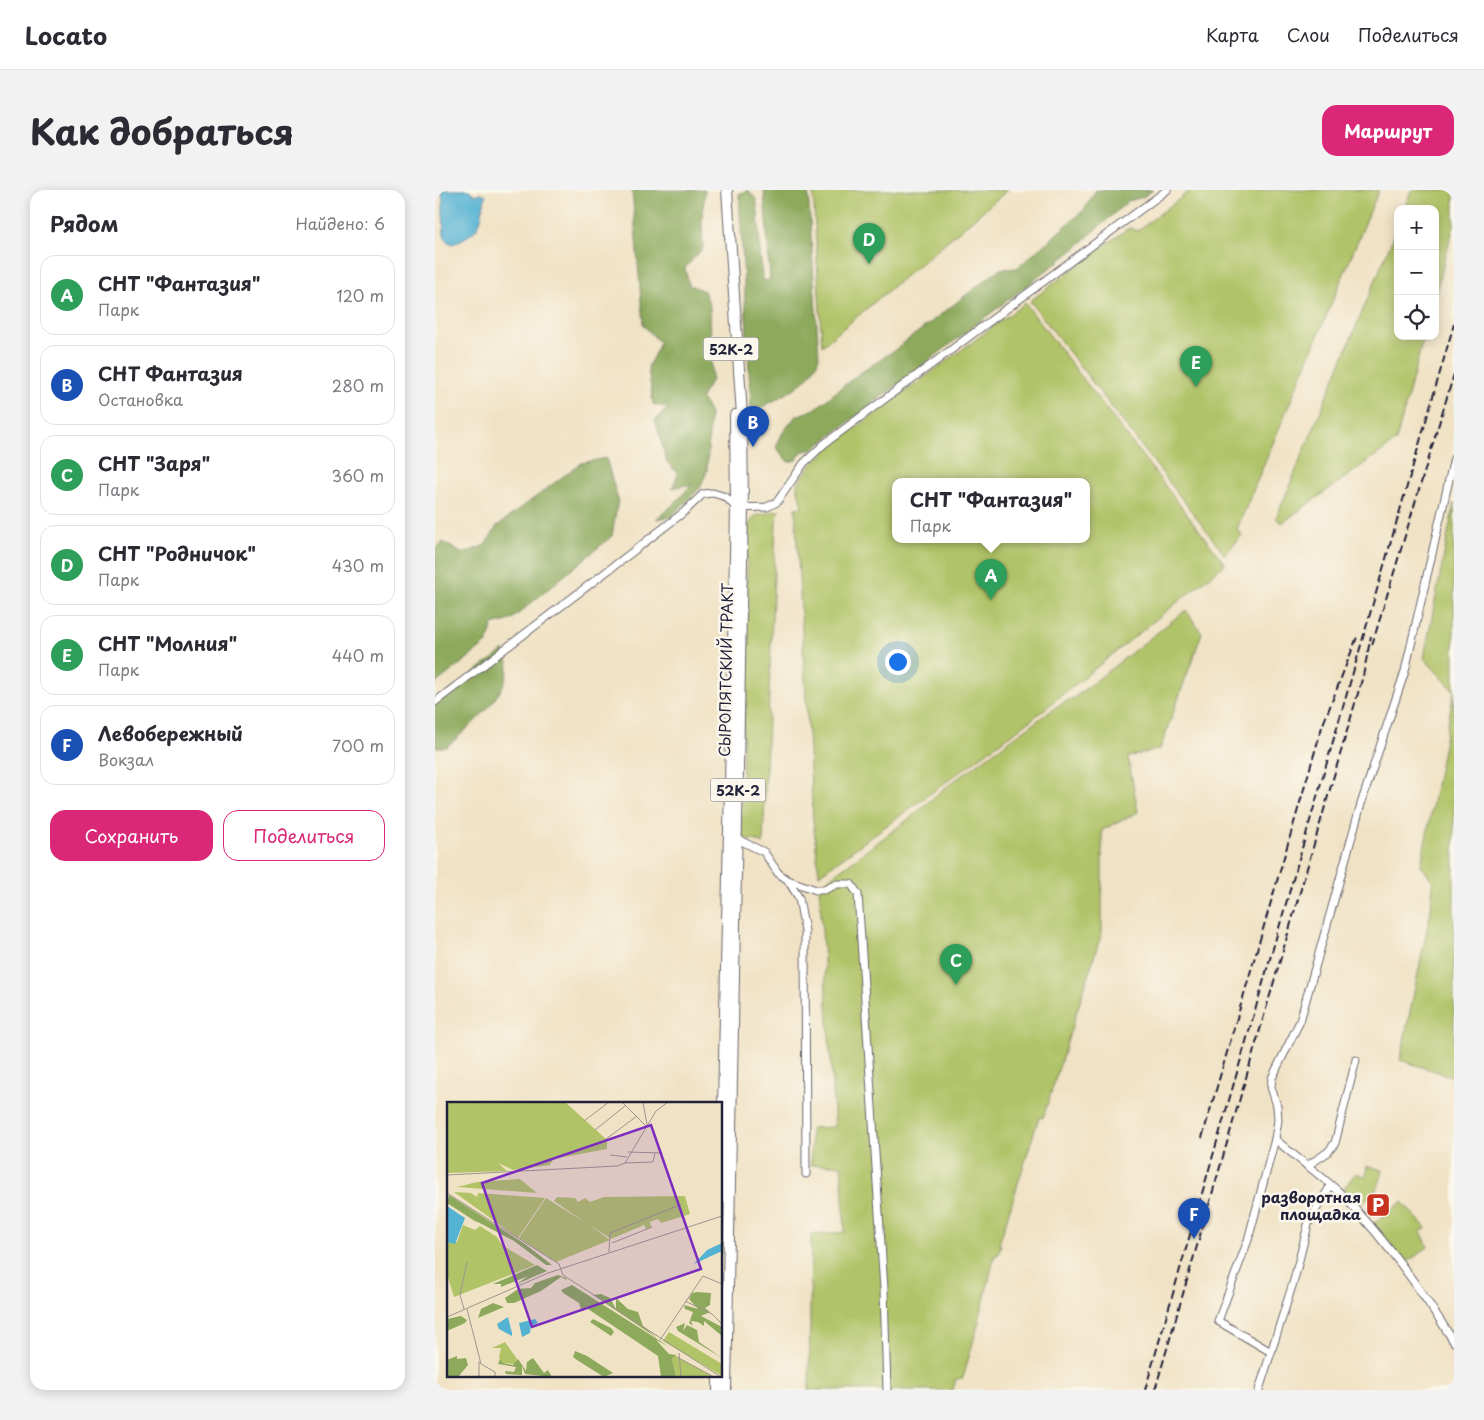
<!DOCTYPE html>
<html lang="ru">
<meta charset="utf-8">
<style>
:root{--surface:#fff;--page:#f2f2f3;--text:#2b2b33;--muted:#7c7c81;--line:#e1e1e2;--accent:#db2777}
body{margin:0;font-family:"Playpen Sans",sans-serif;background:var(--page);color:var(--text)}
.controls{position:absolute;right:15px;top:15px;display:grid;overflow:hidden;border-radius:10px;box-shadow:0 2px 12px #0003}
.controls button{width:45px;height:45px;display:grid;place-items:center;padding:0;border:0;border-bottom:1px solid var(--line);background:var(--surface);color:var(--text);font:25px sans-serif}
.you{position:absolute;left:462px;top:471px;width:18px;height:18px;margin:-12px;border:4px solid #fff;border-radius:50%;background:#1a73e8;box-shadow:0 0 0 8px #1a73e833}
.badge{display:grid;place-items:center;width:32px;height:32px;border-radius:50%;background:var(--accent);color:#fff;font-size:16px;font-weight:700}
.pin{position:absolute;translate:-50% -41px;filter:drop-shadow(0 1px 2px #0008)}
.pin::after{content:'';position:absolute;top:26px;width:18px;height:15px;background:inherit;clip-path:polygon(0 0,100% 0,50% 100%)}
.popup{position:absolute;left:457px;top:288px;width:198px;height:65px;box-sizing:border-box;display:grid;place-content:center;border-radius:10px;background:var(--surface);filter:drop-shadow(0 1px 4px #0005);font-size:16px;white-space:nowrap;color:var(--muted)}
.popup b{font-size:19px;color:var(--text)}
.popup::after{content:'';position:absolute;left:50%;top:100%;margin-left:-10px;border:10px solid transparent;border-top-color:var(--surface)}
.list{margin:0;padding:0;list-style:none}
h2{display:flex;justify-content:space-between;align-items:center;height:65px;margin:0;padding:0 20px;font-size:21px}
h2 small{font-size:16px;font-weight:400;color:var(--muted)}
.list li{display:grid;grid-template-columns:32px 1fr auto;gap:15px;align-items:center;box-sizing:border-box;height:80px;margin:0 10px 10px;padding:0 10px;border:1px solid var(--line);border-radius:15px}
.list b{display:block;font-size:19px;white-space:nowrap}
.list p{margin:0;font-size:16px;white-space:nowrap;color:var(--muted)}
.list em{font-size:16px;font-style:normal;color:var(--muted)}
.actions{display:flex;gap:10px;padding:15px 20px}
.actions a{flex:1;padding:11px 0;border:1px solid var(--accent);border-radius:15px;text-align:center;font-size:18px;color:var(--accent)}
.actions .main{background:var(--accent);color:#fff}
.icon{flex:none;width:28px;height:28px;fill:none;stroke:currentColor;stroke-width:2;stroke-linecap:round;stroke-linejoin:round}
.map{position:relative;flex:none;width:1019px;height:1200px;overflow:hidden;border-radius:15px}
header{display:flex;align-items:center;gap:30px;box-sizing:border-box;height:70px;padding:0 25px;background:var(--surface);border-bottom:1px solid var(--line)}
header strong{font-size:24px}
nav{display:flex;gap:28px;margin-inline-start:auto;font-size:18px}
.intro{display:flex;align-items:center;justify-content:space-between;box-sizing:border-box;height:120px;padding:0 30px}
h1{margin:0;font-size:35px}
.button{padding:12px 22px;border-radius:15px;background:var(--accent);color:#fff;font-size:18px;font-weight:700}
main{display:flex;gap:30px;padding:0 30px}
aside{flex:1;background:var(--surface);border-radius:15px;box-shadow:0 2px 12px #0003}
.map>svg:first-child{display:block}
.green{fill:#b0c367;stroke:#697251;fill-rule:evenodd}
.forest{fill:#8ca95c;stroke:#57664c}
.water{fill:#54b2d3;stroke:#3b6a87}
.lines{fill:none;stroke-linecap:round;stroke-linejoin:round}
.street-casing{stroke:#6a656b;stroke-width:9}
.primary-casing{stroke:#6a656b;stroke-width:12}
.street{stroke:#fff;stroke-width:7}
.primary{stroke:#fff;stroke-width:10}
.rail{stroke:#22223b;stroke-width:2;stroke-dasharray:8 4;stroke-linecap:butt}
.labels{text-anchor:middle;dominant-baseline:central;stroke-width:5;stroke-linejoin:round;paint-order:stroke}
.shield{fill:#fbf7ec;stroke:#636270;stroke-width:1}
.shield-label{font-size:14px;font-weight:bold;fill:#22223b}
.street-label{font-size:15px;fill:#22223b;stroke:#fbf7ec}
.poi-label{font-size:15px;font-weight:bold;fill:#22223b;stroke:#fbf7ec;text-anchor:end}
.inset-road{fill:none;stroke:#9e958d;stroke-width:1}
.view{fill:#7b2cbf;fill-opacity:0.15;stroke:#7b2cbf;stroke-width:2.5}
.inset-edge{fill:none;stroke:#22223b;stroke-width:2.5}
</style>
<header>
<strong>Locato</strong>
<nav><a>Карта</a><a>Слои</a><a>Поделиться</a></nav>
</header>
<div class="intro"><h1>Как добраться</h1><a class="button">Маршрут</a></div>
<main>
<aside>
<h2>Рядом<small>Найдено: 6</small></h2>
<ul class="list">
<li><span class="badge" style="background:#2e9e5b">A</span><div><b>СНТ &quot;Фантазия&quot;</b><p>Парк</p></div><em>120 m</em></li>
<li><span class="badge" style="background:#1a4fb4">B</span><div><b>СНТ Фантазия</b><p>Остановка</p></div><em>280 m</em></li>
<li><span class="badge" style="background:#2e9e5b">C</span><div><b>СНТ &quot;Заря&quot;</b><p>Парк</p></div><em>360 m</em></li>
<li><span class="badge" style="background:#2e9e5b">D</span><div><b>СНТ &quot;Родничок&quot;</b><p>Парк</p></div><em>430 m</em></li>
<li><span class="badge" style="background:#2e9e5b">E</span><div><b>СНТ &quot;Молния&quot;</b><p>Парк</p></div><em>440 m</em></li>
<li><span class="badge" style="background:#1a4fb4">F</span><div><b>Левобережный</b><p>Вокзал</p></div><em>700 m</em></li>
</ul>
<div class="actions"><a class="main">Сохранить</a><a>Поделиться</a></div>
</aside>
<div class="map">
<svg width="1019" height="1200" viewBox="0 0 1019 1200">
<rect width="100%" height="100%" fill="#fbf7ec"/>
<filter id="ink" filterUnits="userSpaceOnUse"><feTurbulence type="fractalNoise" baseFrequency=".02" numOctaves="2"/><feDisplacementMap in="SourceGraphic" scale="10" xChannelSelector="R" yChannelSelector="G"/><feConvolveMatrix kernelMatrix="1 2 1 2 8 2 1 2 1" color-interpolation-filters="sRGB"/></filter>
<filter id="wash" filterUnits="userSpaceOnUse"><feTurbulence type="fractalNoise" baseFrequency=".0096" numOctaves="4" result="noise"/><feDisplacementMap in="SourceGraphic" scale="20" xChannelSelector="R" yChannelSelector="G"/><feGaussianBlur stdDeviation="1.12" result="paint"/><feColorMatrix in="noise" values="0 0 0 0 0 0 0 0 0 0 0 0 0 0 0 0 0 1.4 0 .05"/><feComposite in="paint" operator="in"/></filter>
<g filter="url(#wash)">
<rect width="100%" height="100%" fill="#f0e2c4"/>
<!-- green -->
<g class="green">
<path d="M378,0h195l-186,156z"/>
<path d="M756,0h188l-142,339 5,6 -17,20 -195,-254 97,-72 4,-1 6,3z"/>
<path d="M976,0h43v36l-19,69v-86h-31z"/>
<path d="M963,36v110h26l-28,105 -114,82 -6,-5z"/>
<path d="M590,113l200,261 -194,156 -212,155 -6,-55 -18,-312 7,-1 -5,-22 13,-19 19,-18zM461,291h190v58h-190z"/>
<path d="M1019,313v574l-54,-17 31,-150 2,-28 -12,-17 33,-174 -30,-33z"/>
<path d="M338,321h6l-3,11 -13,322 -8,-4h-10l-4,-6 7,-308 7,-10z"/>
<path d="M751,420l16,23 -42,116 -32,8 10,55 -36,18v102l-59,186 -4,-1 -40,127 2,1 -3,10h-3l-17,70 -15,53 -7,1 -3,11h-144l2,-155 34,-3 -4,-67h-30v-37l24,-1 -16,-241 91,-68 33,-29 116,-84 16,-8z"/>
<path d="M932,976l16,4c-4,20 -9,23 -25,36l-15,-17 13,-16 10,4z"/>
<path d="M967,1012l24,26 -5,3 7,16 -19,14 -8,-1 -28,-36z"/>
</g>
<!-- forest -->
<g class="forest">
<path d="M197,0h73l-3,30 1,28 -18,20 4,17 15,6 6,15 2,74 -11,17 9,17 -3,57 -7,17 -29,29 -15,2 17,-14 19,-21 -20,4 6,-14 -11,-12 -12,-42 13,-12 -15,-4 -5,-37 12,-24 -17,-18z"/>
<path d="M313,0l8,9 2,13 4,67 4,2 4,-2 -6,-89h44l11,167c-7,27 -38,39 -60,52l-8,-3 -12,-212z"/>
<path d="M661,0h57l-10,7 -15,4 -56,50 -260,199 -9,1 -7,9 -8,2 -12,-15 7,-15 13,-16 19,-7 42,-34 35,-23 108,-83 17,-1 67,-58z"/>
<path d="M171,268l12,42 -6,36 -101,84 -18,5 -6,18 -52,41v-135l8,-7 20,12 22,-9 12,-19 84,-63z"/>
<path d="M69,460c19,36 -35,76 -57,97h-12v-45z"/>
</g>
<!-- water -->
<path class="water" d="M7,0h27l6,5 6,-2 5,2c-8,32 -2,34 -33,49l-5,-2 -4,-6z"/>
</g>
<g filter="url(#ink)">
<g class="lines">
<defs>
<g id="street">
<path d="M1019,268l-49,213 -44,133 -61,217 -28,57 -1,9 6,19 1,14 -3,19c21,19 45,35 65,54 42,42 82,98 114,149"/>
<path d="M0,512l196,-149 53,-41 19,-18 10,-1 13,4 10,11 31,-1 10,-5 27,-39 20,-19 343,-254"/>
<path d="M302,649l27,13 14,21 10,7 28,10h8l13,-6h14l7,10 26,395 3,101"/>
<path d="M354,692l10,16 6,33 1,243"/>
<path d="M872,976l21,-14 7,-9 21,-83"/>
<path d="M836,1162l-53,-31 30,-81 27,-101"/>
<path d="M824,1200l35,-110 15,-59 22,-36"/>
</g>
<g id="primary">
<path d="M286,1009l15,-691 -1,-93"/>
<path d="M283,1200v-14"/>
<path d="M291,1200l17,-882 -1,-93 -15,-225"/>
</g>
</defs>
<!-- street casing -->
<use href="#street" class="street-casing"/>
<!-- primary casing -->
<use href="#primary" class="primary-casing"/>
<!-- street -->
<use href="#street" class="street"/>
<!-- primary -->
<use href="#primary" class="primary"/>
<!-- rail -->
<g class="rail">
<path d="M937,455l82,-271"/>
<path d="M767,948l120,-411 35,-90"/>
<path d="M710,1200l309,-1066"/>
<path d="M720,1200l208,-714 8,-40"/>
</g>
</g>
</g>
<!-- icons -->
<defs>
<symbol id="parking-square" viewBox="-11 -11 22 22"><rect x="-9" y="-9" width="18" height="18" rx="4" fill="#c8321e" stroke="#fbf7ec"/><path d="M-3.5-5.5H1a3.5 3.5 0 0 1 0 7H-1V5.5H-3.5ZM-1-3.4V-.6H.8a1.4 1.4 0 0 0 0-2.8Z" fill="#fff"/></symbol>
</defs>
<g fill-rule="evenodd">
<use href="#parking-square" x="929" y="1001" width="28" height="28"/>
</g>
<g class="labels">
<!-- shield labels -->
<g class="shield">
<rect x="268.5" y="147.5" width="55" height="23" rx="4"/>
<rect x="275.5" y="588.5" width="55" height="23" rx="4"/>
</g>
<g class="shield-label">
<text x="296" y="159">52К-2</text>
<text x="303" y="600">52К-2</text>
</g>
<!-- street labels -->
<g class="street-label">
<text transform="translate(290 480) rotate(-89)">СЫРОПЯТСКИЙ ТРАКТ</text>
</g>
<!-- poi labels -->
<g class="poi-label">
<text x="926" y="1006">разворотная<tspan x="926" dy="17">площадка</tspan></text>
</g>
</g>
<!-- overview -->
<g transform="translate(12 912)">
<rect width="275" height="275" fill="#f0e2c4"/>
<path d="M0,0h118l42,38v9l-54,10 -3,6 -37,5 -15,-7 9,8 -60,2zM73,77l17,14 -80,-6 20,-5zM7,90l17,1 6,4 1,-4 67,5 -27,40zM238,94l5,18 -29,9 -3,-4 -8,3 1,5 -5,2 -2,-4 -33,14 -23,-15 22,16 -54,22 -37,-24 27,-40 40,25 -32,-22 3,-4 18,1 3,4 7,-4 5,4 14,-5zM16,123l12,5 5,-4 17,11 5,8 33,20 -81,32 -7,-23v-32h10zM222,230l53,32v12l-59,-35zM58,240l12,17 -1,5 -13,-1 -4,-5 2,-10h-9zM229,253l1,2 37,20h-38l-4,-18z" fill="#b0c367"/>
<path d="M2,93l76,49 27,21h-6l-32,-24 -38,-20 2,2 -31,-20zM90,163l10,6 -30,13 11,-8 -27,11v-3h-8zM111,173l8,3 1,2 -6,-3 -20,14 -27,12h-7l-2,-5 13,-9 13,-1 4,-5zM125,183l96,61 -12,-6 13,14 7,1 -4,4 4,18h-15l-3,-21 -70,-47h-7l-2,-6 -16,-10 -2,-3zM250,190l14,1 -1,12 -5,3 5,4 -9,4 21,11v9l-18,-15v5l-6,-4 -7,-1 2,5 -4,-3 4,-11 -8,-3 -1,-4 14,4 -9,-10 3,-6zM154,192l9,4 6,11v-11l12,11 10,3 5,14 14,12 -64,-43zM46,201l11,4 -26,11 3,-9zM14,214l6,4 -2,3 -18,8v-12zM146,217l18,9 3,4 -3,4 -21,-14zM238,221l-2,8 4,-6 10,5 2,12 23,16 -44,-27 -2,-4zM128,249l12,5 26,17 -9,4 -27,-17 -4,-3zM10,254v3l9,-1 2,7 -10,12h-11v-17zM86,256l11,15 4,-3 4,7 -27,-3 -3,-8v9l-16,-1 -1,-3 9,1 2,-5 -18,-3 2,-5 3,4 10,2 5,-6 8,12 1,-9z" fill="#8ca95c"/>
<path d="M0,104l18,12 -10,26 -8,-2zM275,141v8l-28,13 13,-14zM61,215l4,16v3l-13,-7 -2,-5zM88,217l3,4 -7,3 -1,7 -8,4 -3,-14z" fill="#54b2d3"/>
<path class="inset-road" d="M175,0l24,24M196,0l4,23M137,19l25,-19M148,28l30,-24M159,37l31,-23M181,50l34,1M163,53l17,2M178,61l28,-1 2,-9M0,73l170,-9 8,-3 31,-52 12,-9M0,91l112,71 4,11 158,102M165,141l40,-16M162,150l1,-19 72,-29M238,199l27,13 10,10M17,207l-4,-14 7,-33M20,207l14,55 14,8v5M0,215l101,-44 174,-57M213,238l43,-64 19,8M232,251l2,24M230,255l37,20M32,275v-16"/>
<path class="view" d="M204,23l50,144 -169,58 -50,-144z"/>
<rect width="275" height="275" class="inset-edge"/>
</g>
</svg>
<div class="controls">
<button>+</button>
<button>−</button>
<button><svg class="icon" aria-label="locate" viewBox="0 0 24 24"><circle cx="12" cy="12" r="6"/><path d="M12 2v4M12 18v4M2 12h4M18 12h4"/></svg></button>
</div>
<div class="you"></div>
<div class="pin badge" style="left:556px;top:410px;background:#2e9e5b">A</div>
<div class="popup"><b>СНТ &quot;Фантазия&quot;</b>Парк</div>
<div class="pin badge" style="left:318px;top:257px;background:#1a4fb4">B</div>
<div class="pin badge" style="left:521px;top:795px;background:#2e9e5b">C</div>
<div class="pin badge" style="left:434px;top:74px;background:#2e9e5b">D</div>
<div class="pin badge" style="left:761px;top:197px;background:#2e9e5b">E</div>
<div class="pin badge" style="left:759px;top:1049px;background:#1a4fb4">F</div>
</div>
</main>
